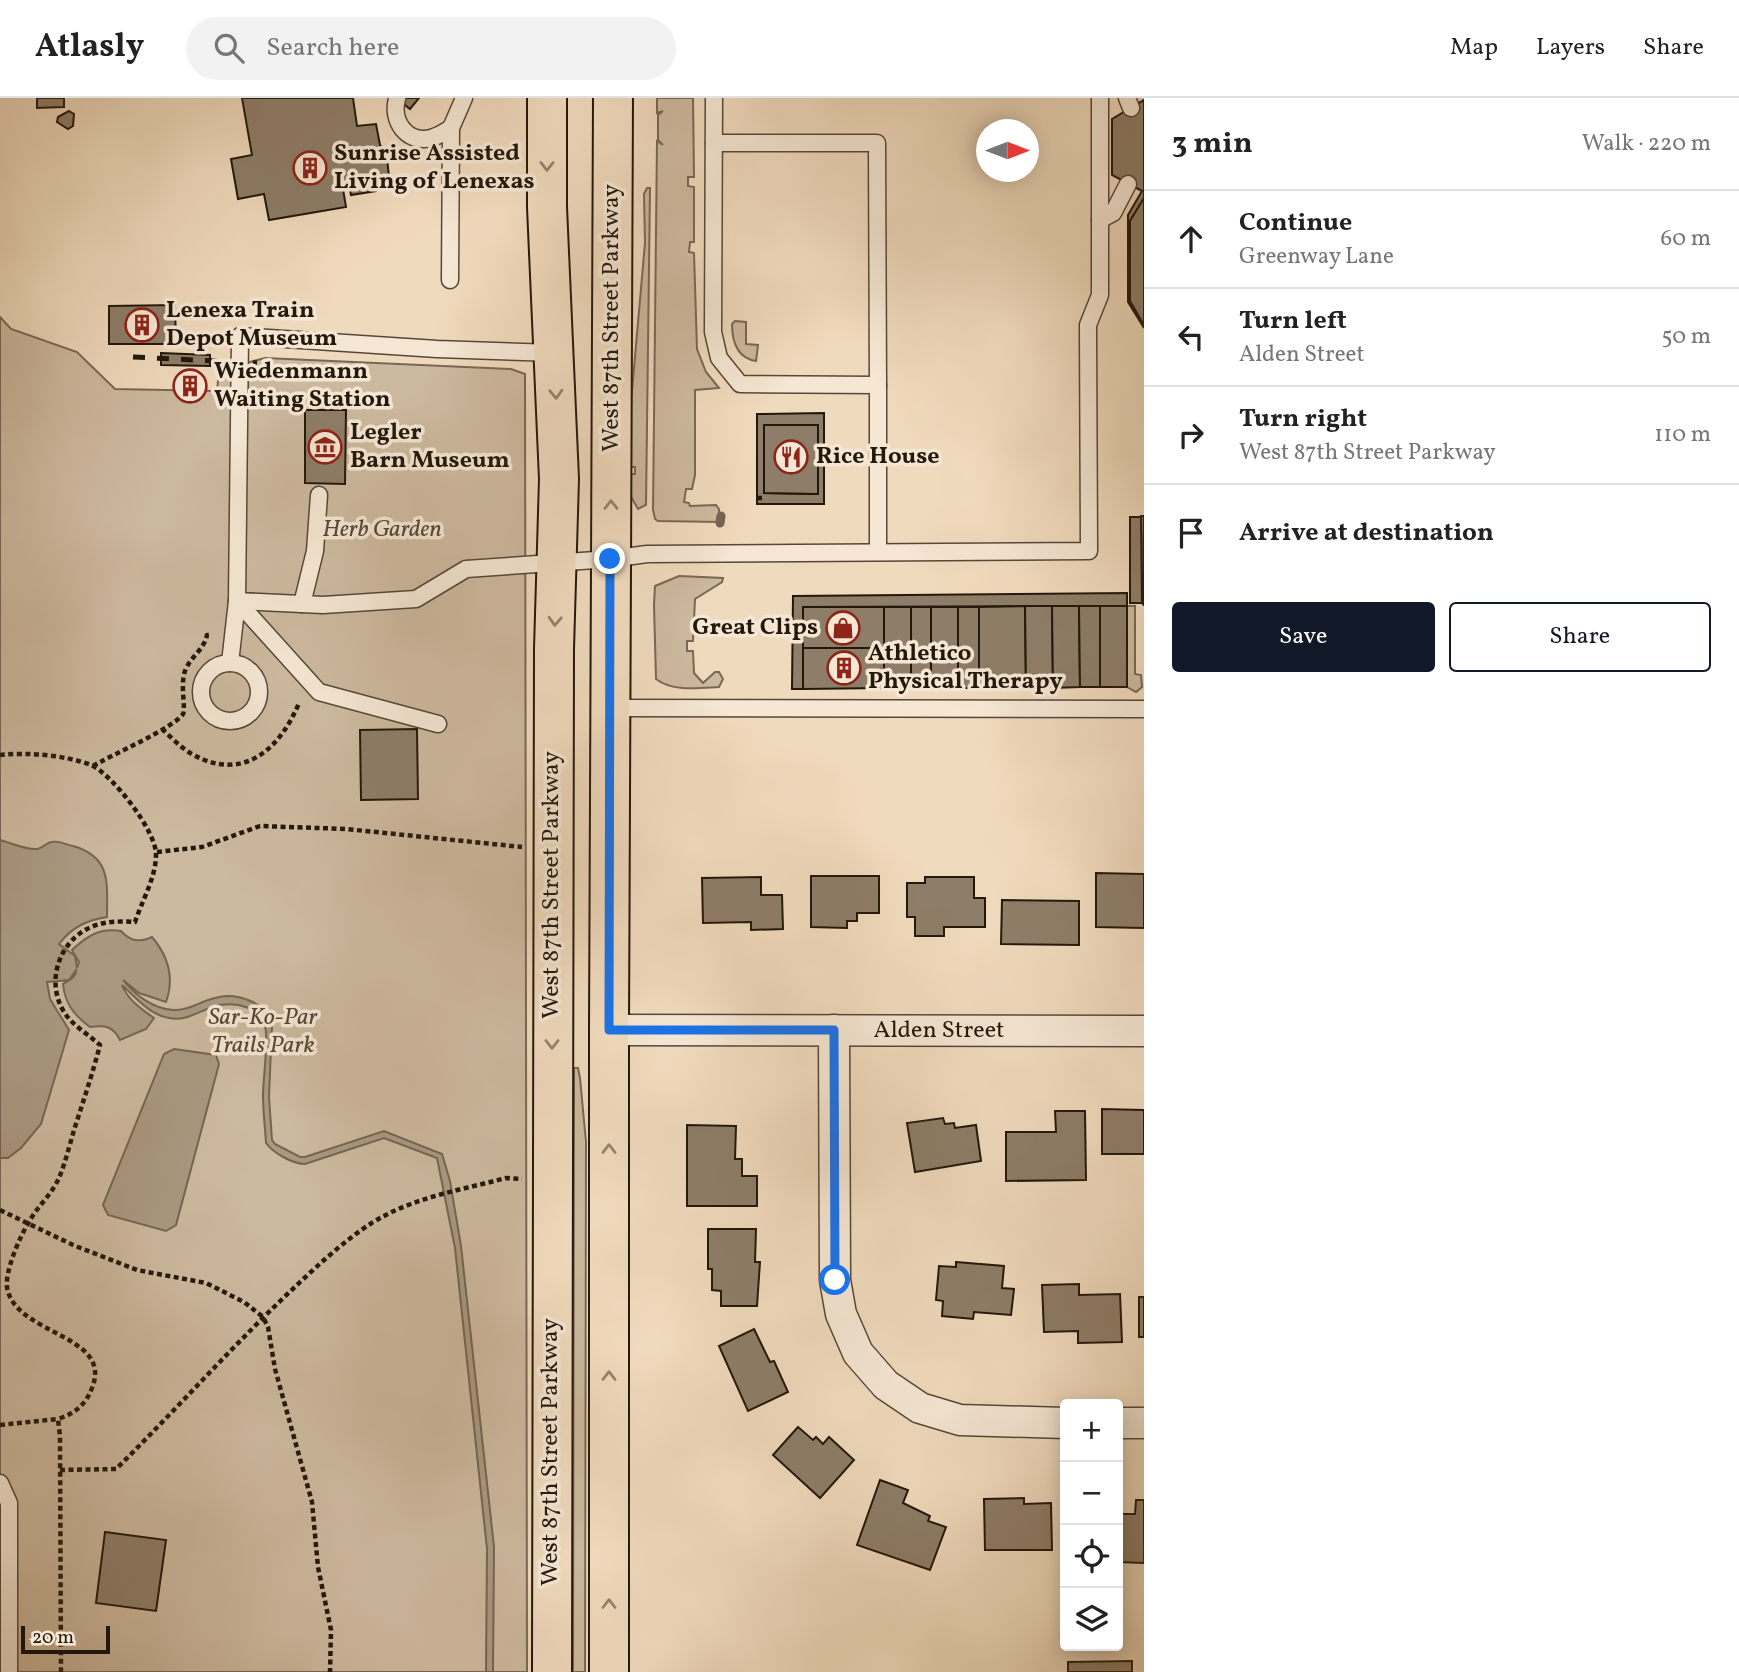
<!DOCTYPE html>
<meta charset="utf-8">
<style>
:root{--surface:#fff;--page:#f2f2f2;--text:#222;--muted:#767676;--line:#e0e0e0;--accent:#111827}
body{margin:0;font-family:Vollkorn,serif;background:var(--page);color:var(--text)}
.controls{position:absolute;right:21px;bottom:21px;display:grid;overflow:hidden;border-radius:7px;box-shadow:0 4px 18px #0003}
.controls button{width:63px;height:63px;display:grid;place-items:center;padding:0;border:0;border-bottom:2px solid var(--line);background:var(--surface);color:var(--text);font:35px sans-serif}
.compass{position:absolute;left:976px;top:21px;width:63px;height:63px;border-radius:50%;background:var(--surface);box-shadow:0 4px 18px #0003;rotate:90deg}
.scale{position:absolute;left:21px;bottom:18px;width:89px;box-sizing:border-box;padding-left:7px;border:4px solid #23180c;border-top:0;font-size:19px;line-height:24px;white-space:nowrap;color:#23180c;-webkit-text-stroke:5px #f5e7d4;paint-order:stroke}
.stop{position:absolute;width:21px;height:21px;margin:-16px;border:5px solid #1a73e8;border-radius:50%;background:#fff}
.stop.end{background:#1a73e8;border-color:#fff;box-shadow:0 2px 7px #0008}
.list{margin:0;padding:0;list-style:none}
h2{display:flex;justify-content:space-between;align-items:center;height:91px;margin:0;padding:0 28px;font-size:30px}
h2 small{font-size:23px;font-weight:400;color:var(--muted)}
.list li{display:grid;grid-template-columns:46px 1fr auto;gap:21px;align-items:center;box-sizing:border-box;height:98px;padding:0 28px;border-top:2px solid var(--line)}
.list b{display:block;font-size:26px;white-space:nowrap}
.list p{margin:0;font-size:23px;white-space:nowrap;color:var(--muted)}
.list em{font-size:23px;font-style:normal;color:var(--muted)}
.actions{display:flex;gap:14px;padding:21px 28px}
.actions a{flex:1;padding:16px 0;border:2px solid var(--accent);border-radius:7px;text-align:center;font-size:24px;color:var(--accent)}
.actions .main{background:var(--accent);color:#fff}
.icon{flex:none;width:38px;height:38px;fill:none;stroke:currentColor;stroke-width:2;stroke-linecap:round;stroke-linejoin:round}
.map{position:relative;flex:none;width:1144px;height:1574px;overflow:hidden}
header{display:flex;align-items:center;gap:42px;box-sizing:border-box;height:98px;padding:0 35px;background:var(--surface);border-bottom:2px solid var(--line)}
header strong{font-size:33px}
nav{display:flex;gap:38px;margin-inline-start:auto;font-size:24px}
.search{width:490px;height:63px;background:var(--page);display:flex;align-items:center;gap:18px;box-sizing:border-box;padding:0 24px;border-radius:38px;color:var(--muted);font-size:26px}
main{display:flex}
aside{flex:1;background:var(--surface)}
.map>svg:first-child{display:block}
.green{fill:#cdb99f;stroke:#786856;stroke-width:2}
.water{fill:#aa9881;stroke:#746552;stroke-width:2}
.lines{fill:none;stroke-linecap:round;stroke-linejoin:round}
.stream{stroke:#746552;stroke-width:9}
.building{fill:#8e7d68;stroke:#23180c;stroke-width:2;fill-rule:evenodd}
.service-casing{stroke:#564838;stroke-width:19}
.minor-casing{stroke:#564838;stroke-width:33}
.primary-casing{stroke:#23180c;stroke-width:42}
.path{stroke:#23180c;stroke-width:4.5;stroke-dasharray:5 3.5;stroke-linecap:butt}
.service{stroke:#f5e7d4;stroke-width:16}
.minor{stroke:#f5e7d4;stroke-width:30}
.primary{stroke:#f0dabd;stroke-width:38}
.rail{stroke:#23180c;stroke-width:5;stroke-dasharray:12 12;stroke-linecap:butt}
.oneway{stroke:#94836d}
.route{stroke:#1a73e8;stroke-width:9}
.labels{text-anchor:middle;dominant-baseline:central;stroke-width:7;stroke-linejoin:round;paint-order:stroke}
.poi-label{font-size:24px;font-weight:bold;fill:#23180c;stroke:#f5e7d4;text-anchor:start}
.street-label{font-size:24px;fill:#23180c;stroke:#f5e7d4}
.park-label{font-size:24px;font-style:italic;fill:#564838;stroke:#f5e7d4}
</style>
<header>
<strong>Atlasly</strong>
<div class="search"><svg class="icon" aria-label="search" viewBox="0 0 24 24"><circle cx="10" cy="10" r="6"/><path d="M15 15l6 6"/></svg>Search here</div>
<nav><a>Map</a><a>Layers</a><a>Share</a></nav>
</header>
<main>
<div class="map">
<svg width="1144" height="1574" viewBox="0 0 1144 1574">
<rect width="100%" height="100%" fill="#f0dabd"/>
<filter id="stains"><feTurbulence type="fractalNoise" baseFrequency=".00286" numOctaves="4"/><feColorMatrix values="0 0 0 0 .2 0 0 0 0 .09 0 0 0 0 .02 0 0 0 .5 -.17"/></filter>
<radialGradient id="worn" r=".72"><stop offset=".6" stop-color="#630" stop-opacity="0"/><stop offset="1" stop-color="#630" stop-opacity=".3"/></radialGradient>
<!-- green -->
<g class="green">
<path d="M657,0h36l1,79h-6v9l6,1v55h-4l-1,10 5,1 3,96 9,23 13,16 -24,2v85l-3,14h-6l-2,13 5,1 1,3 26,-1 3,4v13l-61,-1 -3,-2 -2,-9 4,-369 6,4 -5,-5v-25l5,-4 -6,2z"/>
<path d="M647,90h3l-4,317 -8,4 -9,-16v-19h6v-7h-6l-2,-19 18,-205 -1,-49z"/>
<path d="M0,219l11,12 66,23 38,37 102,2 2,-21 46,-12 246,11 14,5 2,1298h-527z"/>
<path d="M735,223l11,1v22l12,1 -2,16c-19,-3 -24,-20 -24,-37z"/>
<path d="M679,478l44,2 -1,4 -27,17 -2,42h-6v10h6l1,22 9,10 12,-11h4l4,7 -4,8c-19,1 -47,5 -63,-8l-2,-74 1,-19z"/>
<path d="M1127,508h8v68l6,1 1,12 -6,5 -9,-5z"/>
<path d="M574,970h4l2,10 6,64 -1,530h-12z"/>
</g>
<!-- water -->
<g class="water">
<path d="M0,742c11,3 26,10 37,9 6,-1 10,-7 15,-7 6,-2 15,3 21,4 39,11 34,38 34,71 -20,3 -35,10 -48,27l16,12 2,12 2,-6 -7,-12c16,-15 28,-22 49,-19 9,10 18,12 31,6 16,19 23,40 14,65l-27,-9 -16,-13c11,14 30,29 50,30 15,1 28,-9 42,-12 21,-6 53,4 57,28l-3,71 3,43 3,4 25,13h5l79,-26 58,23 8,27 11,65 33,301 -1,125h-7l1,-123 -32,-301 -18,-90 -53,-20 -79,26c-12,0 -32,-11 -39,-21 -1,-16 -3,-32 -3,-48 0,-17 6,-56 2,-69 -6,-19 -28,-24 -45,-21 -18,3 -31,17 -51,13 -19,-3 -34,-21 -47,-33 6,15 19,24 32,33l-8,11 -26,11c-7,-14 -15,-15 -30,-13 -16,-12 -25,-23 -27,-43 6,-3 14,-8 13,-14l-7,10 -22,2 3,17 19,31 -28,94 -20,24 -13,10h-8z"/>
<path d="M174,951l42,6 3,9 -43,161 -10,6 -58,-16 -5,-10 61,-151z"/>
</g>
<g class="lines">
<!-- stream -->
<path class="stream" d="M720,425l1,-7"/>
</g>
<!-- building -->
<g class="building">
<path d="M37,0h27v9l-27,1z"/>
<path d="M242,0h111l4,28 19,-2 4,21 6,5 3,26 -13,15 -25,4 -3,-14 -6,2 4,24 -77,13 -5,-26 -26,5 -7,-40 21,-4z"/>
<path d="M396,0h23l-9,11z"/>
<path d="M1144,2v98l-14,23v80l14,27 -16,-26v-87l14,-24 -30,-16v-56z"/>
<path d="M69,13l5,3 -1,12 -5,3 -11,-7 1,-5z"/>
<path d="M1144,93v134l-14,-24v-80l14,-23z"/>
<path d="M175,207l1,39h-67v-38z"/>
<path d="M161,255l49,2v11l-49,-1z"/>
<path d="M305,312h41l-1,74 -40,-1z"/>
<path d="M824,315v91h-67v-90zM764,327h54v69l-54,-1z"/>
<path d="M764,327h54v69l-54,-1z"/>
<path d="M1141,418h3v89l-2,-2z"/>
<path d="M1130,419h11l1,86h-12z"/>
<path d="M1127,495v13l-324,1v82h-11l1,-93z"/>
<path d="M1025,508l1,82h-47v-81z"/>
<path d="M1025,508h27l1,82h-27z"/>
<path d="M1052,508h27l1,81 -27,1z"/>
<path d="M1079,508h21v81h-20z"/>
<rect x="1100" y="508" width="27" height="81"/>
<rect x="803" y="509" width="81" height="41"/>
<rect x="884" y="509" width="27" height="81"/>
<rect x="911" y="509" width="20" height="81"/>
<rect x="931" y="509" width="27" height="81"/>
<rect x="958" y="509" width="21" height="81"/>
<path d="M803,550h81v40l-81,1z"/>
<path d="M417,631l1,70 -57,1 -1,-70z"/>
<path d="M1096,775l48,1v54l-48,-1z"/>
<path d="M811,778h68v37h-22v8h-10v7l-36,-1z"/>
<path d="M761,779v18h21l1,34 -32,1v-8l-48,1 -1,-45z"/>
<path d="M925,779h49v21h11v29h-41v9h-29v-19h-8v-34h18z"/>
<path d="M1002,802l77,1v44l-78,-1z"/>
<path d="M1102,1011l42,1v44h-42z"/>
<path d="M1055,1013h30l1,69 -80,1v-49h50z"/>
<path d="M943,1020l2,6 9,-1 1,5 21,-3 5,36 -66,11 -8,-49z"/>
<path d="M687,1027l49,1 -1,33h7v17h15v30h-70z"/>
<path d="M708,1131h48l-1,33h5l-3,44h-36v-15l-9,-1v-21h-4z"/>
<path d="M956,1164l48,4 -2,22 12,1 -3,26 -37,-3 -1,7 -31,-3 1,-15 -7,-1 3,-34 17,1z"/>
<path d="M1079,1186v11l41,-1 2,48 -44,1v-12l-34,1 -2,-47z"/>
<rect x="1139" y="1199" width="5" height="40"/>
<path d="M754,1231l16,33 4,-1 14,31 -40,19 -29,-65z"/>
<path d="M798,1329l15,13 3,-3 7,7 6,-7 25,23 -34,38 -47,-43z"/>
<path d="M880,1382l28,10 -5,13 27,13 -2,5 18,6 -16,43 -73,-25z"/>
<path d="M1024,1400v6l27,-1 1,47h-67l-1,-51z"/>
<path d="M1136,1402h8v63l-26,-1v-48h17z"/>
<path d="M105,1434l61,8 -10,71 -60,-8z"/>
<path d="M1132,1563v11h-64v-10z"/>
</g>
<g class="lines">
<defs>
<g id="service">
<path d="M714,0l-1,234 6,26 21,26 138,1v167"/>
<path d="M1127,0l4,10"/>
<path d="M397,1c-6,21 9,45 34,39 7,-2 14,-6 20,-10"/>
<path d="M714,45h163l1,242"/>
<path d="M1100,122l13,-7 15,-29"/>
<path d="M450,182l1,-152 13,-30"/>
<path d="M554,255l-117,-4 -197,-13 -3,265 86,4 93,-6 50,-30 144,-10 37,-5 442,-3 -1,-226 12,-30v-197"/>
<path d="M237,503l82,91 119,32"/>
<path d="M302,506l13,-53 4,-56"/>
<path d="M230,565l7,-62"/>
<circle cx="230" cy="594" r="29"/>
<path d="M611,610l533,1"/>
<path d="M0,1385l9,20v169"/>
</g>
<g id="minor">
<path d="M609,932l535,1"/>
<path d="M834,932l1,250 6,34 17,39 28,32 34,23 40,12 105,3"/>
<path d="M1118,1325h26"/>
</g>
<g id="primary">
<path d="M547,0v109l12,272 -5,170 -2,1023"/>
<path d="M609,1574v-642l4,-932"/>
</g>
</defs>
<!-- service casing -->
<use href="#service" class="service-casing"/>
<!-- minor casing -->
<use href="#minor" class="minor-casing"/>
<!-- primary casing -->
<use href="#primary" class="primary-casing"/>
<!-- path -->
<g class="path">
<path d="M757,400h7"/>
<path d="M162,631c9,8 19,19 30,25 51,29 88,-5 107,-51"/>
<path d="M0,657c28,-3 65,0 91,10 21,9 66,67 65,90 0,22 -14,46 -21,67 -16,-1 -33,-1 -48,7 -29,15 -41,54 -23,83 9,14 24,22 36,33 -7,27 -16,54 -25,82 -5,16 -9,34 -16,51 -7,16 -22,29 -30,44 -9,14 -24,49 -22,65 7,48 107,47 85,101 -7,18 -17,25 -34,31l2,17 1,236"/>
<path d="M93,668c18,-11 81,-38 90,-52 3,-5 -3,-29 2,-43 5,-14 19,-21 22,-36h4"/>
<path d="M157,754l45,-5 58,-21 86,3 176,18"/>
<path d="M0,1112l73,35 64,25 69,13 38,19 19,15 5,10 7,42 37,133 6,65 13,63 -1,42"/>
<path d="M0,1327l58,-6"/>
<path d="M60,1372l56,-1c61,-60 118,-125 180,-183 23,-22 60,-56 88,-70 37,-20 81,-27 122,-38l16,1"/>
</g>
<!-- service -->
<use href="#service" class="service"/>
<!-- minor -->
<use href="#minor" class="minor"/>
<!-- primary -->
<use href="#primary" class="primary"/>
<!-- rail -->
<path class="rail" d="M133,259l124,6"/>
</g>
<!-- one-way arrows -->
<defs><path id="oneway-chevron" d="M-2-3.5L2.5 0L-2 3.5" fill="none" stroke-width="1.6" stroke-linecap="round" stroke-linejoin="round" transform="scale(1.75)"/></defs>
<g class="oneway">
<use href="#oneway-chevron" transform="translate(547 68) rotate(90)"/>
<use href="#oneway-chevron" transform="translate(556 296) rotate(88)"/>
<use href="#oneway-chevron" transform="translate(611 407) rotate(-90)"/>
<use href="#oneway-chevron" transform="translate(555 523) rotate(93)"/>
<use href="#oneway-chevron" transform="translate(552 946) rotate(90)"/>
<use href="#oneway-chevron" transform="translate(609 1051) rotate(-90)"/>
<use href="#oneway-chevron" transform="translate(609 1278) rotate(-90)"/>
<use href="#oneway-chevron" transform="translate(609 1506) rotate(-90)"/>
</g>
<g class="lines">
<!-- route -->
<path class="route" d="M610,461l-1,471h225l1,250"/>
</g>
<!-- icons -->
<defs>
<symbol id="building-ring" viewBox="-11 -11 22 22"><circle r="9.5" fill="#f5e7d4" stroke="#8f2418" stroke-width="1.5"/><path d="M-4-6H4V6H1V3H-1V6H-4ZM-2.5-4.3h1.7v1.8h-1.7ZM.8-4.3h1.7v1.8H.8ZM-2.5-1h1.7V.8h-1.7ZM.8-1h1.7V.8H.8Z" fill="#8f2418"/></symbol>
<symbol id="museum-ring" viewBox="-11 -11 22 22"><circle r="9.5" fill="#f5e7d4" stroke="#8f2418" stroke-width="1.5"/><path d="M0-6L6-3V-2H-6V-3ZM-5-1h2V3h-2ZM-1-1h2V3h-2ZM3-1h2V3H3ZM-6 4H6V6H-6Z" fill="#8f2418"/></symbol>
<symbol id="restaurant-ring" viewBox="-11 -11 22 22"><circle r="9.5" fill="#f5e7d4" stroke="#8f2418" stroke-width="1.5"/><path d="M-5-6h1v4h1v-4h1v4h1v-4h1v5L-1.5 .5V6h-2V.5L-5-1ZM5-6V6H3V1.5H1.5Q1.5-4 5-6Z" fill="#8f2418"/></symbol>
<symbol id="shop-ring" viewBox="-11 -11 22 22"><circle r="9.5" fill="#f5e7d4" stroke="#8f2418" stroke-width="1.5"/><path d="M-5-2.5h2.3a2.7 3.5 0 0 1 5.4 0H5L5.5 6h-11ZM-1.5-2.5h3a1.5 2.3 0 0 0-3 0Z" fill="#8f2418"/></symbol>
</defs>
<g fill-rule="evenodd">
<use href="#building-ring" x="291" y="51" width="38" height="38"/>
<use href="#building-ring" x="123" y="208" width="38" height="38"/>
<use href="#building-ring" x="171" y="269" width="38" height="38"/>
<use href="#museum-ring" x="306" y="330" width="38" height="38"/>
<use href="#restaurant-ring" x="772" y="340" width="38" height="38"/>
<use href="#shop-ring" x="824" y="511" width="38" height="38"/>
<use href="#building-ring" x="825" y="551" width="38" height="38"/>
</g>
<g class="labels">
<!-- poi labels -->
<g class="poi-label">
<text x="334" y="56">Sunrise Assisted<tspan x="334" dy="28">Living of Lenexas</tspan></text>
<text x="166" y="213">Lenexa Train<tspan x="166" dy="28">Depot Museum</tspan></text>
<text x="214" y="274">Wiedenmann<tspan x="214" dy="28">Waiting Station</tspan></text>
<text x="350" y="335">Legler<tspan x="350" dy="28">Barn Museum</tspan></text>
<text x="816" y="359">Rice House</text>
<text x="818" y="530" text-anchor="end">Great Clips</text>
<text x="868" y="556">Athletico<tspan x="868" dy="28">Physical Therapy</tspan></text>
</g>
<!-- street labels -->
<g class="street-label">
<text transform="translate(612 220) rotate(-90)">West 87th Street Parkway</text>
<text transform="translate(552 787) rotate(-90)">West 87th Street Parkway</text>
<text x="939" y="933">Alden Street</text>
<text transform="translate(551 1354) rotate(-90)">West 87th Street Parkway</text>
</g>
<!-- park labels -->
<g class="park-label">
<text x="382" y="432">Herb Garden</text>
<text x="263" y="920">Sar-Ko-Par<tspan x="263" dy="28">Trails Park</tspan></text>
</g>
</g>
<rect width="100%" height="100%" filter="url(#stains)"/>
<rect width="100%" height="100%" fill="url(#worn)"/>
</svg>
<div class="controls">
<button>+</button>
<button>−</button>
<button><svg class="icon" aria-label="locate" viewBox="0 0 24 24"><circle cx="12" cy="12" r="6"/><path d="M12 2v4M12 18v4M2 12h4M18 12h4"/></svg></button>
<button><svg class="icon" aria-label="layers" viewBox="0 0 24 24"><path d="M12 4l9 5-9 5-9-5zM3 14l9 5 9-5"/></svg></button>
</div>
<svg class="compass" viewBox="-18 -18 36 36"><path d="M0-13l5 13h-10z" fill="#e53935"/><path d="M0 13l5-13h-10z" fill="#767676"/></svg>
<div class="scale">20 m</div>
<div class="stop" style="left:835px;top:1182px"></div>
<div class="stop end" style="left:610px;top:461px"></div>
</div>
<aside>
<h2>3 min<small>Walk · 220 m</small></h2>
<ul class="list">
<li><svg class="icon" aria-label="ahead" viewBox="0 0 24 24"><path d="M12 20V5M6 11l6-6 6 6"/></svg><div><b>Continue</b><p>Greenway Lane</p></div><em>60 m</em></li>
<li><svg class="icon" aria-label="left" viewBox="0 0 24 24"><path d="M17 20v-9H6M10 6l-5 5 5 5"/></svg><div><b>Turn left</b><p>Alden Street</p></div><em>50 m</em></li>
<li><svg class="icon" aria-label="right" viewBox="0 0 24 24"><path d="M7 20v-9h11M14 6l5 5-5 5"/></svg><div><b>Turn right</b><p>West 87th Street Parkway</p></div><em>110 m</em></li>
<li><svg class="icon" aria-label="arrive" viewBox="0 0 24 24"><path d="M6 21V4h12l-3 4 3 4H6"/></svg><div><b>Arrive at destination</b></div></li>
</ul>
<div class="actions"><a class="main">Save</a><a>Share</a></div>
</aside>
</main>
